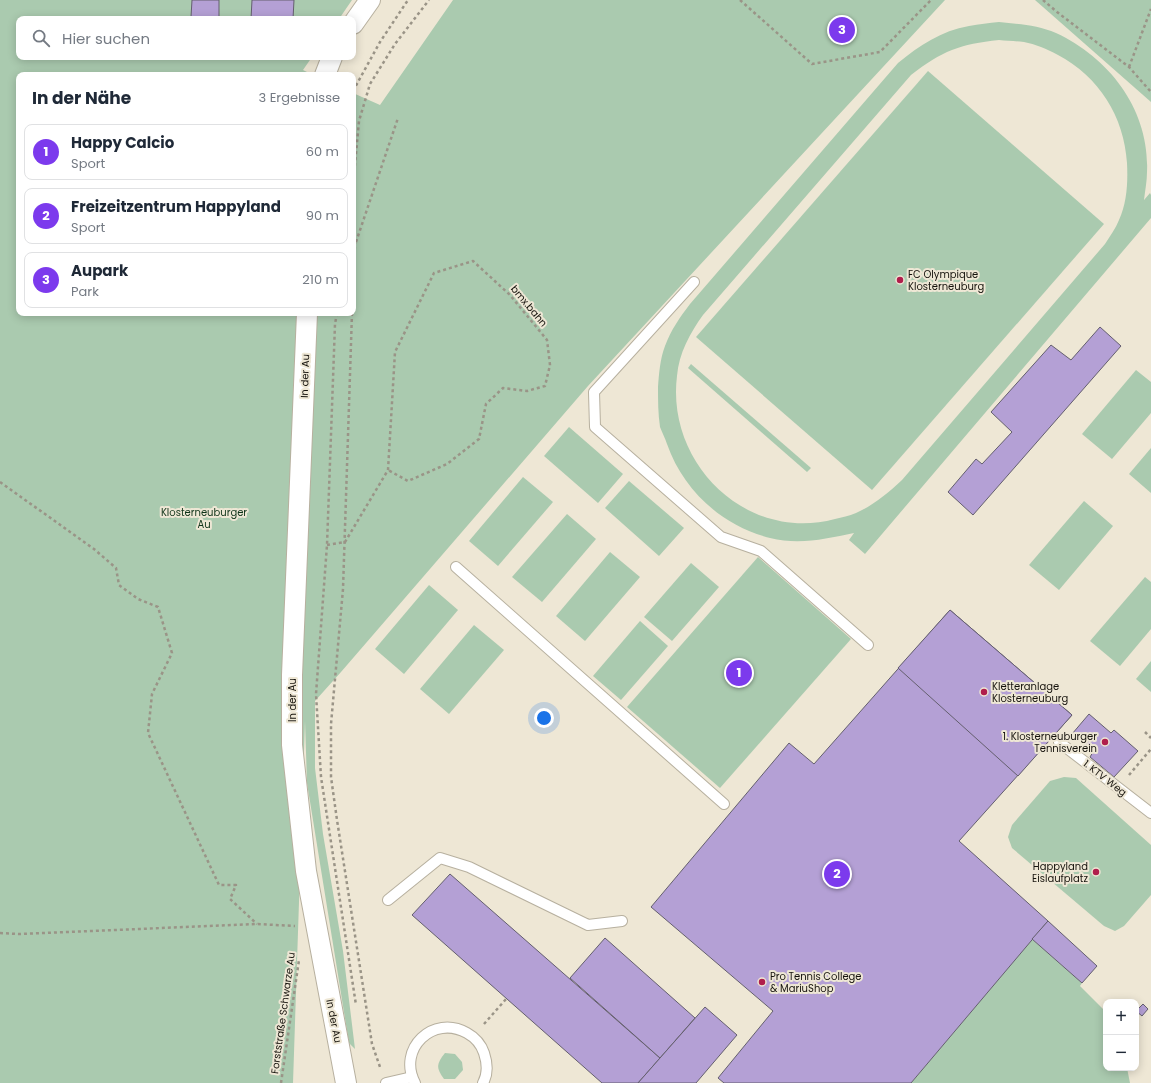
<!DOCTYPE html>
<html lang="de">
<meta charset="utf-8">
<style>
:root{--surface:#fff;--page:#f2f2f3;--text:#1f2937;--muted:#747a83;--line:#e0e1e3;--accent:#7c3aed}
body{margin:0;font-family:Poppins,sans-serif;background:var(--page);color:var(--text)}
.controls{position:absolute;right:12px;bottom:12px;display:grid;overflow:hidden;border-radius:8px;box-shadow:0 2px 10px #0003}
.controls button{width:36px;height:36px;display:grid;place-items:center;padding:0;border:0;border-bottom:1px solid var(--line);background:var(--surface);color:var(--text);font:20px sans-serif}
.you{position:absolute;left:544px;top:718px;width:14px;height:14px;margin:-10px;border:3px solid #fff;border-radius:50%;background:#1a73e8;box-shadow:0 0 0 6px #1a73e833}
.badge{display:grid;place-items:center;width:26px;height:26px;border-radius:50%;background:var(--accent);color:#fff;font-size:13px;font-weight:700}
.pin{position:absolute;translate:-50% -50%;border:2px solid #fff;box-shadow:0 1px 4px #0006}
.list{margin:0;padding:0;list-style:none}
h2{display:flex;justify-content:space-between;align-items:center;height:52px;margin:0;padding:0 16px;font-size:17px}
h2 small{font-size:13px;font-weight:400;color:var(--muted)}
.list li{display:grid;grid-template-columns:26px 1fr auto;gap:12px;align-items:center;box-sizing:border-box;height:56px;margin:0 8px 8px;padding:0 8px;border:1px solid var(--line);border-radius:8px}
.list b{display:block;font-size:15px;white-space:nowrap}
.list p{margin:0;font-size:13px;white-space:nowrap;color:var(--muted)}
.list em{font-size:13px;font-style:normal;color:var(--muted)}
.icon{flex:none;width:22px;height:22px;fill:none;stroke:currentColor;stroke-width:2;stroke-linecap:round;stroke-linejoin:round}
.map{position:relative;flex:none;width:1151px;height:1083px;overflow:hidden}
.search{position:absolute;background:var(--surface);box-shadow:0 2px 10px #0003;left:16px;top:16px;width:340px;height:44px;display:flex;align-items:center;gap:10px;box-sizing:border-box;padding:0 14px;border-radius:8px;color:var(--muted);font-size:15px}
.panel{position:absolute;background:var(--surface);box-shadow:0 2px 10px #0003;left:16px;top:72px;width:340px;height:244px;border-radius:8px}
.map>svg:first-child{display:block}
.green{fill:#aacaaf;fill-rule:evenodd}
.building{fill:#b4a0d5;stroke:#645f6e}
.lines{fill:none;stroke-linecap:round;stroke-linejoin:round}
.lane-casing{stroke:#b7b09f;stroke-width:12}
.street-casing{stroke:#b7b09f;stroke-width:22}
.path{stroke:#9a9487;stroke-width:2.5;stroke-dasharray:3 3;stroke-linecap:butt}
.lane{stroke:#fff;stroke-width:10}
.street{stroke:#fff;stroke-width:20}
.poi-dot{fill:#b01e4c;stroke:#eee7d5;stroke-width:1.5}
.labels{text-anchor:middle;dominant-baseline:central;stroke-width:4;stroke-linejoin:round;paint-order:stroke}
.poi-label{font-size:10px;fill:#16130d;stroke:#eee7d5;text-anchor:start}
.street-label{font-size:10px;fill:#16130d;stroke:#eee7d5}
.park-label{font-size:10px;fill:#0f3419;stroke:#eee7d5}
</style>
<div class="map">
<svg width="1151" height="1083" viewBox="0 0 1151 1083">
<rect width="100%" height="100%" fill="#eee7d5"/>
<!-- green -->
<g class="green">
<path d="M0,0h352l-13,19h-320v38h293l-9,13 10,5h-294v238h334v-220l27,12 73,-105h492l-357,386 -247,286 -26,29v67l8,66 20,117 12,98 -6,-6 -42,-260 -2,-62 -12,362h-293z"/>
<path d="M1035,0h116v102z"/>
<path d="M999,22c20,2 39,3 57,11 54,25 94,78 91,139 0,9 -2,19 -3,28l6,-7 1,2v23l-286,336 -16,-14 5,-7c-28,6 -55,12 -84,5 -48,-12 -87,-48 -103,-94 -2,-6 -5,-12 -7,-17 -2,-13 -2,-27 -2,-40 1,-13 2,-28 7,-41 6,-16 15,-29 25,-42l208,-241c22,-18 43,-32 71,-37 10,-2 20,-3 30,-4zM999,40c8,1 17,1 25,2 11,2 23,7 34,13 41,22 66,61 69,108 1,19 0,40 -8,57 -3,8 -9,16 -14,24l-203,236c-14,13 -28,25 -46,33 -7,3 -14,4 -21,6 -88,24 -169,-55 -158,-143 2,-23 13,-43 26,-61l208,-240c31,-24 49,-31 88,-35z"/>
<path d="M928,71l176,153 -232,266 -176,-153z"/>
<path d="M691,364l120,104 -4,4 -119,-104z"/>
<path d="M1136,370l15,12v31l-39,46 -30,-25z"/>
<path d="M569,427l54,47 -25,29 -54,-47z"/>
<path d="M1151,448v45l-22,-19z"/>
<path d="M523,477l30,25 -55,64 -29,-25z"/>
<path d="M629,481l55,47 -25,28 -54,-48z"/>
<path d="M1084,501l29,25 -54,64 -30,-25z"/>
<path d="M567,514l29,25 -54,63 -30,-25z"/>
<path d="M610,552l30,25 -55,64 -29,-25z"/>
<path d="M758,557l93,82 -131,149 -93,-81z"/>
<path d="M691,563l28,24 -47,54 -28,-24z"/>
<path d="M1145,577l6,5v47l-31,37 -30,-25z"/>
<path d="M429,585l29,25 -54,64 -29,-25z"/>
<path d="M640,621l28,25 -47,54 -28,-24z"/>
<path d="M474,625l30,25 -55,64 -29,-25z"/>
<path d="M1151,661v31l-15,-13z"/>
<path d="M1064,777l12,1 75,67v50l-27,31 -9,5 -11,-5 -92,-78 -4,-11 4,-12 38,-44z"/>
<path d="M1032,939l50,44 -2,3 26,26v56h21l3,15h-219z"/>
<path d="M445,1053l10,1 7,8 1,8 -8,9h-11c-8,-11 -8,-15 1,-26z"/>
</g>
<!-- building -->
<g class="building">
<path d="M192,0h27v18l-28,-1z"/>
<path d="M252,0h42l-1,19h-42z"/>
<path d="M1100,327l21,19 -148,169 -25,-23 28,-33 6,5 30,-32 -21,-20 60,-67 20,15z"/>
<path d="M950,610l122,105 -113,126 89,80 -137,162h-187l-6,-5 55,-67 -122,-104 138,-164 25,21z"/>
<path d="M950,610l122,105 -54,61 -120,-108z"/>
<path d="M1089,714l22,19 3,-3 24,21 -24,26 -24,-20 3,-5 -21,-18z"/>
<path d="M450,874l210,184 -22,25h-36l-190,-168z"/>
<path d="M1048,921l49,45 -15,17 -50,-44z"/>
<path d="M605,938l90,80 -35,40 -90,-80z"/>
<path d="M1143,1004l5,5 -6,7 -6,-5z"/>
<path d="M705,1007l32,28 -41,48h-58z"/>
</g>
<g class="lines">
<defs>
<g id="lane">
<path d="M694,282l-100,110 1,35 126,110 40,14 107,94"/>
<path d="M456,567l268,237"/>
<path d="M1059,742l92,71"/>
<path d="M388,900l52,-42 29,9 119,58 34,-4"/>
<path d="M386,1083l26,-6"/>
<path d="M415,1083c-18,-34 18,-69 52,-50 9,5 14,11 17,20 3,9 4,21 -1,30"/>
</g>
<g id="street">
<path d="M353,24l17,-24"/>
<path d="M325,75l7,-18"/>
<path d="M307,313l-15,362v70l14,126 40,212"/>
</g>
</defs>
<!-- lane casing -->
<use href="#lane" class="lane-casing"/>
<!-- street casing -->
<use href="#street" class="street-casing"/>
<!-- path -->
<g class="path">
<path d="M740,0l72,64 68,-12 51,-52"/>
<path d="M1043,0l14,12 72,55 22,25"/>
<path d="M1129,67l22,-58"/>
<path d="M353,91l27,-49 28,-42"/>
<path d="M356,242l42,-124"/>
<path d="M353,298l2,-54 -2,-58 6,-65 11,-37 25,-40 34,-44"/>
<path d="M337,313l-2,11 -8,221 -11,149 5,83 35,228"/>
<path d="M352,313l-9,276 -12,135v53l6,43 35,224 8,23"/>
<path d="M0,482l94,67 22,19 3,17 19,14 20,8 14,46 -20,41 -4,39 71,152h17l-6,14 27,25"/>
<path d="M327,545l18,-3 43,-72 7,-118 39,-79 39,-12 37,34 37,45 3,25 -5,21 -18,5 -24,-3 -17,16 -7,35 -32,25 -39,17 -20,-11"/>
<path d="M1145,732l6,6"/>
<path d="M1129,775l22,-26"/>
<path d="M0,933l19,1 238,-10 38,2"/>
<path d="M484,1024l23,-26"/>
<path d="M281,1083l18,-123"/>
</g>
<!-- lane -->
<use href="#lane" class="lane"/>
<!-- street -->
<use href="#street" class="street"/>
</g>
<!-- markers -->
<g class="poi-dot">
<circle cx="900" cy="280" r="4"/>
<circle cx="984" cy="692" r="4"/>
<circle cx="1105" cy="742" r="4"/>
<circle cx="1096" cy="872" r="4"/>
<circle cx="762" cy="982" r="4"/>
</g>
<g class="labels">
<!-- poi labels -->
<g class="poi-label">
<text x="908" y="274">FC Olympique<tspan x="908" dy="12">Klosterneuburg</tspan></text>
<text x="992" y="686">Kletteranlage<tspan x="992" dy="12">Klosterneuburg</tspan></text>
<text x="1097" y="736" text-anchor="end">1. Klosterneuburger<tspan x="1097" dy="12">Tennisverein</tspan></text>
<text x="1088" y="866" text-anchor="end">Happyland<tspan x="1088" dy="12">Eislaufplatz</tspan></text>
<text x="770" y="976">Pro Tennis College<tspan x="770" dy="12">&amp; MariuShop</tspan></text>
</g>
<!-- street labels -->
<g class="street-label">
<text transform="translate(529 306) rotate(50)">bmx.bahn</text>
<text transform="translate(305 376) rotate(-88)">In der Au</text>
<text transform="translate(292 700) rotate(-90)">In der Au</text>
<text transform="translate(1105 778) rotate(38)">1. KTV Weg</text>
<text transform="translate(283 1013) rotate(-82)">Forststraße Schwarze Au</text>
<text transform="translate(334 1021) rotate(79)">In der Au</text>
</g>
<!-- park labels -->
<g class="park-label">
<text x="204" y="512">Klosterneuburger<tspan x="204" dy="12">Au</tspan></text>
</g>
</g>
</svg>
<div class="controls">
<button>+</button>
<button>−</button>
</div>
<div class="you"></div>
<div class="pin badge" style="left:739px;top:673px">1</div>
<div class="pin badge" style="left:837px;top:874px">2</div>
<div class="pin badge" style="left:842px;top:30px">3</div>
<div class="search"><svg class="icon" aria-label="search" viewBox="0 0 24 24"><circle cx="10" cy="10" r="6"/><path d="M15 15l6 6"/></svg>Hier suchen</div>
<section class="panel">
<h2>In der Nähe<small>3 Ergebnisse</small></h2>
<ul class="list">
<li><span class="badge">1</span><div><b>Happy Calcio</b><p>Sport</p></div><em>60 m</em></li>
<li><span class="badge">2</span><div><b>Freizeitzentrum Happyland</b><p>Sport</p></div><em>90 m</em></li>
<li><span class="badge">3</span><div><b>Aupark</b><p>Park</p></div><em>210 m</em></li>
</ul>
</section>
</div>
